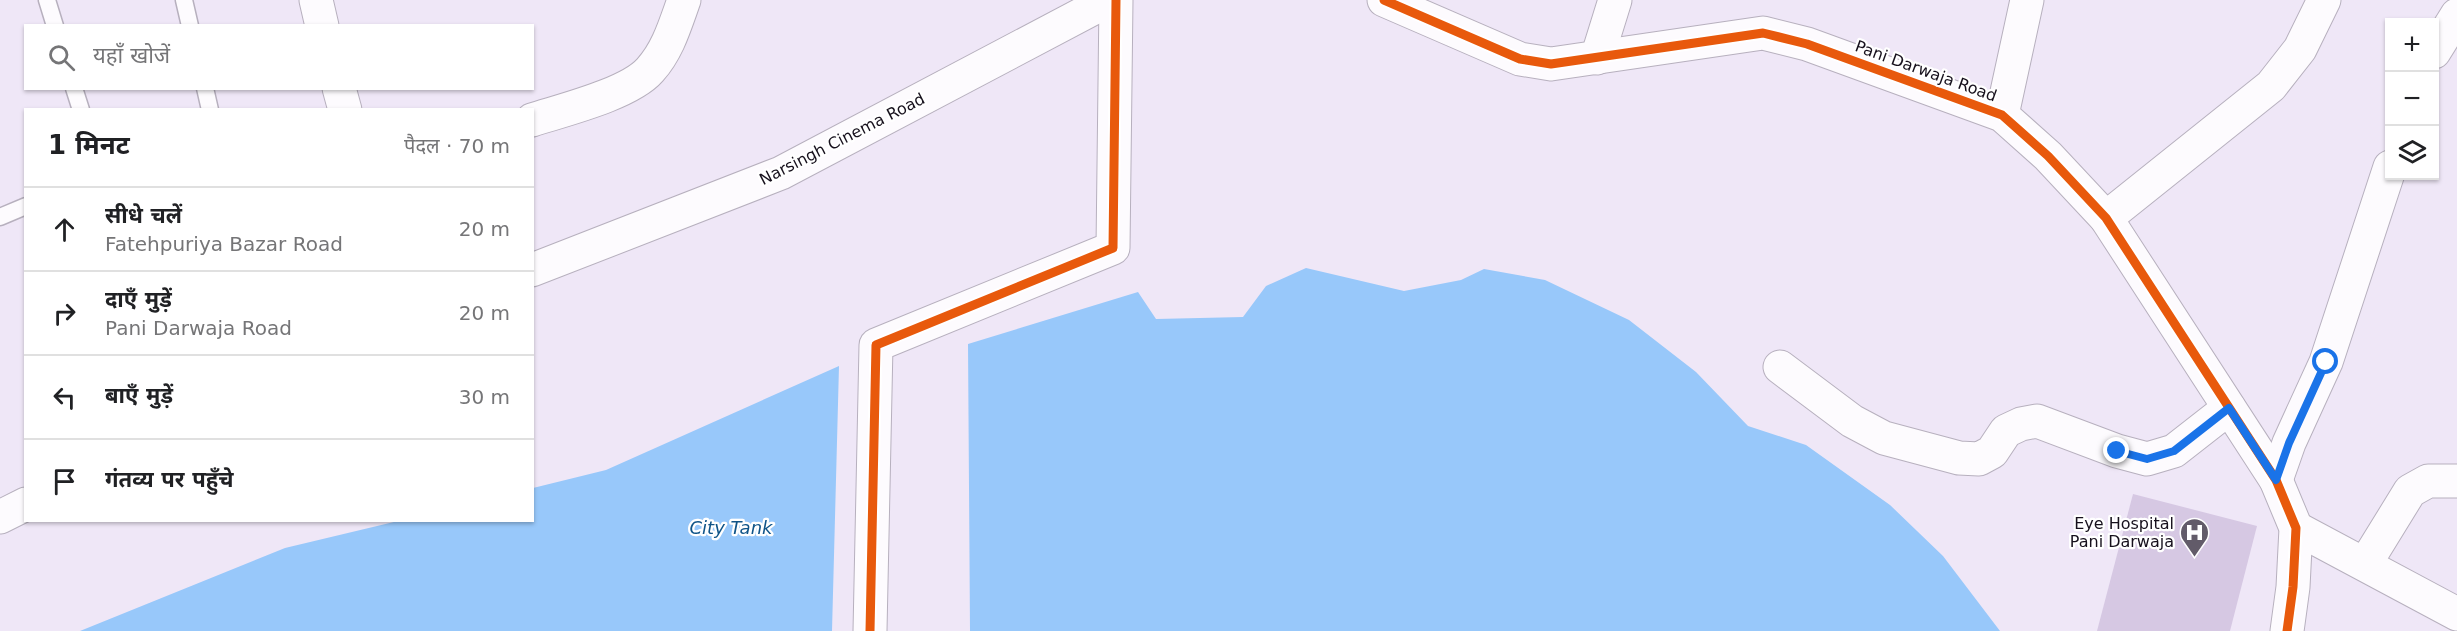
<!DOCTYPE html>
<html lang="hi">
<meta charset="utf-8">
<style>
:root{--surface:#fff;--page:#f6f6f6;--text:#202124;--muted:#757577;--line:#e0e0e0}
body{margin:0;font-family:"DejaVu Sans","Noto Sans Devanagari",sans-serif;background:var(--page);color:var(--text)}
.controls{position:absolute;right:18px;top:18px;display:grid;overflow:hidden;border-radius:0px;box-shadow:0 2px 4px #0004}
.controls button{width:54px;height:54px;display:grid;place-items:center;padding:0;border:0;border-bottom:2px solid var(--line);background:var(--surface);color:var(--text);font:30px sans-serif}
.stop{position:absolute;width:18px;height:18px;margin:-14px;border:4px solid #1a73e8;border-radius:50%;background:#fff}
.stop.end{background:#1a73e8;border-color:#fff;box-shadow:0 2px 6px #0008}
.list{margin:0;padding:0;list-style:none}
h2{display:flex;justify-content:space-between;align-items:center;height:78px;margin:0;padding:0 24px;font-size:26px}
h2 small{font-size:20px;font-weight:400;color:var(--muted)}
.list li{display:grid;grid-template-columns:39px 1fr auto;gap:18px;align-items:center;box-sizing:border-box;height:84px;padding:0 24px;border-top:2px solid var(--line)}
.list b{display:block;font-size:22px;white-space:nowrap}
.list p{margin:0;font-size:20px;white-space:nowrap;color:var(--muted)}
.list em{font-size:20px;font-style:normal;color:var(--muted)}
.icon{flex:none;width:33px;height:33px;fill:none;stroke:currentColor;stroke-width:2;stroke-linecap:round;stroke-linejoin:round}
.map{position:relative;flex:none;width:2457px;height:631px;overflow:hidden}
.search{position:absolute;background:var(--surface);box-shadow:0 2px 4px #0004;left:24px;top:24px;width:510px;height:66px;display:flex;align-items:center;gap:15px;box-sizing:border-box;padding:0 21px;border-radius:0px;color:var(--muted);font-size:22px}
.panel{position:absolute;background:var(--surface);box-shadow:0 2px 4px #0004;left:24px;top:108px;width:510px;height:414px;border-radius:0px}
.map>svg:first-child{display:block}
.water{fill:#98c8fa}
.building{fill:#d6c8e3}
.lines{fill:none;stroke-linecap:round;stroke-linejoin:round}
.lane-casing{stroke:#b7b0be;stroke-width:19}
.street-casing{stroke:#b7b0be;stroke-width:35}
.secondary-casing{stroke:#b7b0be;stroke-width:35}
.lane{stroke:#fdfbfe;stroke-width:16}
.street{stroke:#fdfbfe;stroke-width:33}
.secondary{stroke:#fdfbfe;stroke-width:33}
.cycleway-casing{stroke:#fff;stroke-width:13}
.cycleway{stroke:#e8590c;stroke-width:9}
.route{stroke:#1a73e8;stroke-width:8}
.labels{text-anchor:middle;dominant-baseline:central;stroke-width:4.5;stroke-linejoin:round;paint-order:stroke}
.street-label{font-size:16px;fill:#16101c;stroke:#fff}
.poi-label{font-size:16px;fill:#16101c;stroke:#fff;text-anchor:end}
.water-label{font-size:18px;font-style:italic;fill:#0f5488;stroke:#fff}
</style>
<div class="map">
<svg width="2457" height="631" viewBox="0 0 2457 631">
<rect width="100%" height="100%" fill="#efe7f7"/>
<!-- water -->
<g class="water">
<path d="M1306,268l98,23 57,-11 23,-11 61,11 84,40 67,52 52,54 58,19 84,60 53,51 57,75h-1030l-2,-287 170,-52 18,27 87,-2 23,-31z"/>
<path d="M839,366l-7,265h-752l205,-83 113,-27 134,-1 1,-32 73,-18z"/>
</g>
<!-- building -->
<path class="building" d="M2133,494l124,32 -27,105h-133z"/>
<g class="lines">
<defs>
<g id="lane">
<path d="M47,0l8,26"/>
<path d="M184,0l6,26"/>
<path d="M74,88l7,22"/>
<path d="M205,88l5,22"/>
<path d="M0,217l26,-11"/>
</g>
<g id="street">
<path d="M316,0l6,26"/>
<path d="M1384,0l136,59 31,5 212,-31 44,11 195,71 46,41 58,62 170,262 20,48 -3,59 -6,44"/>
<path d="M2434,52l23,-37"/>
<path d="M1597,58l18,-58"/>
<path d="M339,88l6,22"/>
<path d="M2002,115l25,-115"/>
<path d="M532,120c31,-10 97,-26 118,-50 18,-20 25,-45 34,-70"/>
<path d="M2106,218l165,-132 29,-37 24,-49"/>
<path d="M1780,367l72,54 32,17 75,20 20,1 13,-7 14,-21 15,-7 16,-3 80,30 30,8 27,-8 55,-43"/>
<path d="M2276,480l13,-37 37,-81 64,-195"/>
<path d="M2296,528l161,86"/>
<path d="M2365,564l45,-73 18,-10h29"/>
<path d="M870,631l6,-286 237,-97 3,-248"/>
</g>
<g id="secondary">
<path d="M532,270l249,-97 328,-173"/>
<path d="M0,517l26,-13"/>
</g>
</defs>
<!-- lane casing -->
<use href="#lane" class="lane-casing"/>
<!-- street casing -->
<use href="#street" class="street-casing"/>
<!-- secondary casing -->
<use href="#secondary" class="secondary-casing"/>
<!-- lane -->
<use href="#lane" class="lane"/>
<!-- street -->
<use href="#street" class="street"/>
<!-- secondary -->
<use href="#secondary" class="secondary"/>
<defs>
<g id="cycleway">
<path d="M1384,0l136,59 31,5 212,-31 44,11 195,71 46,41 58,62 170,262 20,48 -3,59 -6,44"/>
<path d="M870,631l6,-286 237,-97 3,-248"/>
</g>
</defs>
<!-- cycleway casing -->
<use href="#cycleway" class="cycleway-casing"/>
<!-- cycleway -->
<use href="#cycleway" class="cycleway"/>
</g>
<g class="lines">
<!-- route -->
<path class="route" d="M2117,451l30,8 27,-8 55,-43 47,72 13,-37 37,-81"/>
</g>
<!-- icons -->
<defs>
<symbol id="hospital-pin" viewBox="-11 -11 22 30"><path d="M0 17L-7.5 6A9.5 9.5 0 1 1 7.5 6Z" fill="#625b69" stroke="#fff"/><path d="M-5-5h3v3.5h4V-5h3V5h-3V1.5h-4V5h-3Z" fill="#fff"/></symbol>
</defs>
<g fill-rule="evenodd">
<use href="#hospital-pin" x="2178" y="516" width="33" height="45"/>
</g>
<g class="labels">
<!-- street labels -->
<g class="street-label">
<text transform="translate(1926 71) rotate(20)">Pani Darwaja Road</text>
<text transform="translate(842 139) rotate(-27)">Narsingh Cinema Road</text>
</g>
<!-- poi labels -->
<g class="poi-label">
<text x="2174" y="523">Eye Hospital<tspan x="2174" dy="18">Pani Darwaja</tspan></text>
</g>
<!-- water labels -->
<g class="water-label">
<text x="731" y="527">City Tank</text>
</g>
</g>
</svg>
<div class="controls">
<button>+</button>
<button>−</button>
<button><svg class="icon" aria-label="layers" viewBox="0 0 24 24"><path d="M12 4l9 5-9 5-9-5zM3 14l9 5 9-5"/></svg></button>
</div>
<div class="stop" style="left:2326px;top:362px"></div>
<div class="stop end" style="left:2117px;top:451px"></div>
<div class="search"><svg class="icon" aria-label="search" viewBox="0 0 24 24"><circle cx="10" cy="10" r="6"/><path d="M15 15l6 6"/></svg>यहाँ खोजें</div>
<section class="panel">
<h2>1 मिनट<small>पैदल · 70 m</small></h2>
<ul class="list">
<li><svg class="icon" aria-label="ahead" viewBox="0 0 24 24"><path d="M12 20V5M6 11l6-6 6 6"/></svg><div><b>सीधे चलें</b><p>Fatehpuriya Bazar Road</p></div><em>20 m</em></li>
<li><svg class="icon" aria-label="right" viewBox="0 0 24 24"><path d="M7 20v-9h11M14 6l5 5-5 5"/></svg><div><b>दाएँ मुड़ें</b><p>Pani Darwaja Road</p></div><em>20 m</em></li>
<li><svg class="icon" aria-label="left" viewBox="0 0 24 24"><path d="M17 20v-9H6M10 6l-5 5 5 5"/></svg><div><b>बाएँ मुड़ें</b></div><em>30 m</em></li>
<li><svg class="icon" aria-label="arrive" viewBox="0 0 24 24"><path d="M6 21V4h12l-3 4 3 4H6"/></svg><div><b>गंतव्य पर पहुँचे</b></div></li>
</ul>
</section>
</div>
